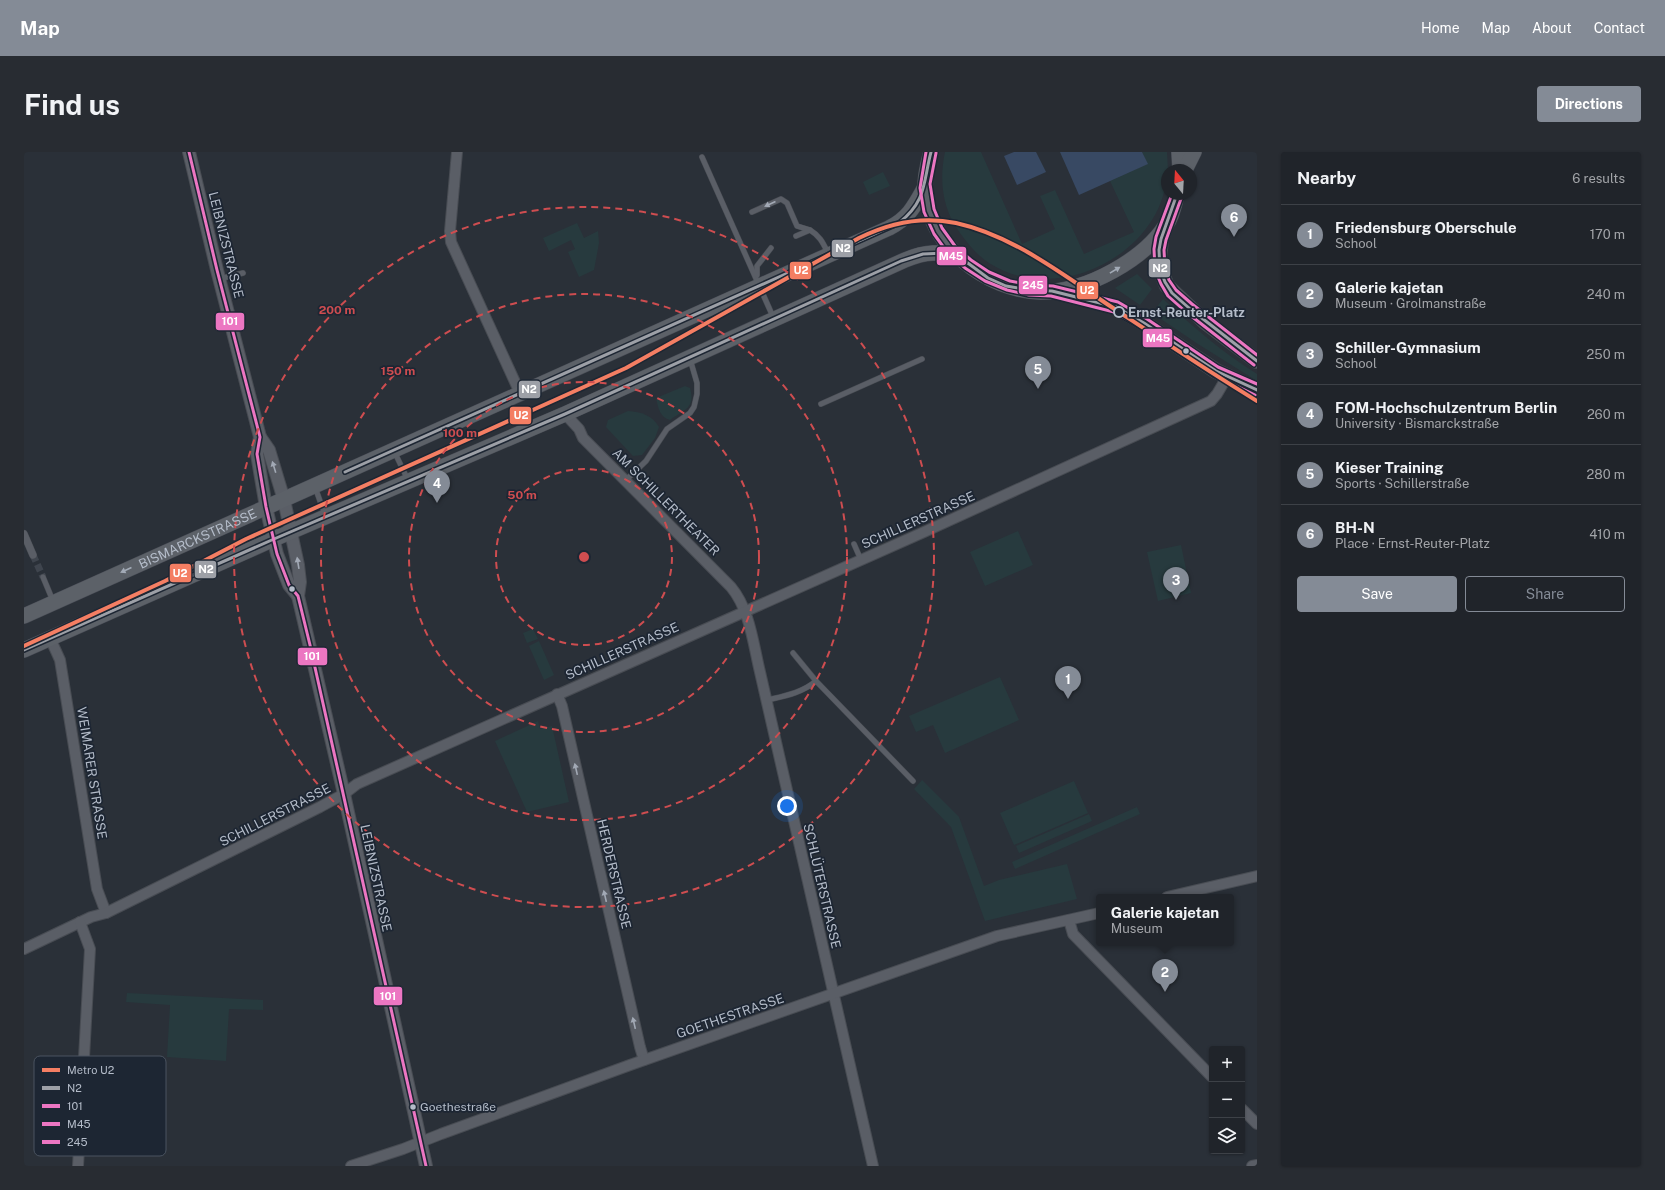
<!DOCTYPE html>
<meta charset="utf-8">
<style>
:root{--surface:#20242a;--page:#282c32;--text:#f1f3f6;--muted:#a2a4a8;--line:#3d4147;--accent:#848b96}
body{margin:0;font-family:"Public Sans",sans-serif;background:var(--page);color:var(--text)}
.controls{position:absolute;right:12px;bottom:12px;display:grid;overflow:hidden;border-radius:4px;box-shadow:0 1px 3px #0004}
.controls button{width:36px;height:36px;display:grid;place-items:center;padding:0;border:0;border-bottom:1px solid var(--line);background:var(--surface);color:var(--text);font:20px sans-serif}
.compass{position:absolute;left:1137px;top:12px;width:36px;height:36px;border-radius:50%;background:var(--surface);box-shadow:0 1px 3px #0004;rotate:342deg}
.you{position:absolute;left:763px;top:654px;width:14px;height:14px;margin:-10px;border:3px solid #fff;border-radius:50%;background:#1a73e8;box-shadow:0 0 0 6px #1a73e833}
.badge{display:grid;place-items:center;width:26px;height:26px;border-radius:50%;background:var(--accent);color:#fff;font-size:13px;font-weight:700}
.pin{position:absolute;translate:-50% -33px;filter:drop-shadow(0 1px 2px #0008)}
.pin::after{content:'';position:absolute;top:21px;width:14px;height:12px;background:inherit;clip-path:polygon(0 0,100% 0,50% 100%)}
.popup{position:absolute;left:1072px;top:742px;width:138px;height:52px;box-sizing:border-box;display:grid;place-content:center;border-radius:4px;background:var(--surface);filter:drop-shadow(0 1px 3px #0005);font-size:13px;white-space:nowrap;color:var(--muted)}
.popup b{font-size:15px;color:var(--text)}
.popup::after{content:'';position:absolute;left:50%;top:100%;margin-left:-8px;border:8px solid transparent;border-top-color:var(--surface)}
.list{margin:0;padding:0;list-style:none}
h2{display:flex;justify-content:space-between;align-items:center;height:52px;margin:0;padding:0 16px;font-size:17px}
h2 small{font-size:13px;font-weight:400;color:var(--muted)}
.list li{display:grid;grid-template-columns:26px 1fr auto;gap:12px;align-items:center;box-sizing:border-box;height:60px;padding:0 16px;border-top:1px solid var(--line)}
.list b{display:block;font-size:15px;white-space:nowrap}
.list p{margin:0;font-size:13px;white-space:nowrap;color:var(--muted)}
.list em{font-size:13px;font-style:normal;color:var(--muted)}
.actions{display:flex;gap:8px;padding:12px 16px}
.actions a{flex:1;padding:9px 0;border:1px solid var(--accent);border-radius:4px;text-align:center;font-size:14px;color:var(--accent)}
.actions .main{background:var(--accent);color:#fff}
.icon{flex:none;width:22px;height:22px;fill:none;stroke:currentColor;stroke-width:2;stroke-linecap:round;stroke-linejoin:round}
.map{position:relative;flex:none;width:1233px;height:1014px;overflow:hidden;border-radius:4px}
header{display:flex;align-items:center;gap:24px;box-sizing:border-box;height:56px;padding:0 20px;background:var(--accent);color:#fff}
header strong{font-size:19px}
nav{display:flex;gap:22px;margin-inline-start:auto;font-size:14px}
.intro{display:flex;align-items:center;justify-content:space-between;box-sizing:border-box;height:96px;padding:0 24px}
h1{margin:0;font-size:28px}
.button{padding:10px 18px;border-radius:4px;background:var(--accent);color:#fff;font-size:14px;font-weight:700}
main{display:flex;gap:24px;padding:0 24px}
aside{flex:1;background:var(--surface);border-radius:4px;box-shadow:0 1px 3px #0004}
.map>svg:first-child{display:block}
.green{fill:#273a3e}
.water{fill:#384963}
.lines{fill:none;stroke-linecap:round;stroke-linejoin:round}
.pedestrian-tunnel{stroke:#3f454e;stroke-width:7;stroke-dasharray:7 3.5;stroke-linecap:butt}
.service-casing{stroke:#484c53;stroke-width:6}
.pedestrian-casing{stroke:#484c53;stroke-width:8}
.minor-casing{stroke:#484c53;stroke-width:12}
.tertiary-casing{stroke:#484c53;stroke-width:14}
.secondary-casing{stroke:#484c53;stroke-width:16}
.primary-casing{stroke:#484c55;stroke-width:16}
.service{stroke:#5a5e66;stroke-width:5}
.pedestrian{stroke:#5a5e66;stroke-width:7}
.minor{stroke:#5a5e66;stroke-width:10}
.tertiary{stroke:#5a5e66;stroke-width:12}
.secondary{stroke:#595d64;stroke-width:14}
.primary{stroke:#5c6168;stroke-width:15}
.bus-1-casing{stroke:#1d2633;stroke-width:6}
.bus-2-casing{stroke:#1d2633;stroke-width:6}
.bus-3-casing{stroke:#1d2633;stroke-width:6}
.bus-4-casing{stroke:#1d2633;stroke-width:6}
.bus-1{stroke:#9da0a7;stroke-width:3}
.bus-2{stroke:#ec76c2;stroke-width:3}
.bus-3{stroke:#ec76c2;stroke-width:3}
.bus-4{stroke:#ec76c2;stroke-width:3}
.metro-1-casing{stroke:#1d2633;stroke-width:7}
.metro-1{stroke:#f47e63;stroke-width:4}
.oneway{fill:#a2a9b5}
.oneway2{fill:#a2aab6}
.ring{fill:none;stroke:#ce4d50;stroke-width:2;stroke-dasharray:7 5}
.stop-dot{fill:#1d2633;stroke:#b4bcc9;stroke-width:2}
.bus-dot{fill:#b4bcc9;stroke:#1d2633;stroke-width:1.5}
.labels{text-anchor:middle;dominant-baseline:central;stroke-width:3.5;stroke-linejoin:round;paint-order:stroke}
.bus-label{font-size:12px;fill:#b4bcc9;stroke:#1d2633;text-anchor:start}
.street-label{font-size:13px;fill:#b4bcc9;stroke:#1d2633}
.stop-label{font-size:13px;font-weight:bold;fill:#b4bcc9;stroke:#1d2633;text-anchor:start}
.key{fill:#1d2633;stroke:#4a5360;stroke-width:1}
.key-label{font-size:11px;fill:#b4bcc9}
.centre{fill:#ce4d50;stroke:#1d2633;stroke-width:2}
.ring-label{font-size:12px;text-anchor:middle;font-weight:bold;fill:#ce4d50;stroke:#1d2633;stroke-width:3.5;stroke-linejoin:round;paint-order:stroke}
.line-badge{stroke:#1d2633;stroke-width:1.5}
.badge-label{font-size:11px;text-anchor:middle;font-weight:bold;fill:#fff}
</style>
<header>
<strong>Map</strong>
<nav><a>Home</a><a>Map</a><a>About</a><a>Contact</a></nav>
</header>
<div class="intro"><h1>Find us</h1><a class="button">Directions</a></div>
<main>
<div class="map">
<svg width="1233" height="1014" viewBox="0 0 1233 1014">
<rect width="100%" height="100%" fill="#2a3038"/>
<!-- green -->
<g class="green">
<path d="M921,0h36l41,92 33,-15 -15,-33 15,-6 29,64 50,-22 -24,-51 37,-17 -5,-12h25l1,18h-1c-1,82 -109,138 -178,93 -12,-8 -21,-19 -29,-30 -18,-24 -21,-53 -15,-81z"/>
<path d="M859,20l7,14 -21,9 -6,-13z"/>
<path d="M553,71l7,15 14,-7 1,12 -5,27 -15,7 -11,-25 7,-3 -4,-9 -22,11 -6,-13z"/>
<path d="M1113,122l15,15 -12,16 -25,-17z"/>
<path d="M1139,147c29,27 60,54 94,75v7l-59,-37 -46,-31z"/>
<path d="M661,234l5,2c6,21 -7,22 -20,32 -10,-2 -12,-13 -14,-22z"/>
<path d="M604,259c13,1 24,4 31,16l-4,11 -13,17 -9,1 -27,-29 2,-7z"/>
<path d="M994,379l15,34 -48,21 -15,-34z"/>
<path d="M1157,393l10,48 -33,8 -11,-49z"/>
<path d="M509,477l5,10 -11,4 -4,-10z"/>
<path d="M515,489l15,34 -10,5 -15,-34z"/>
<path d="M976,525l19,43 -74,33 -12,-28 -17,7 -7,-16z"/>
<path d="M514,569l2,8 12,-3 17,76 -42,10 -32,-71z"/>
<path d="M898,628l37,37 25,69 15,-6 68,-16 10,35 -92,22 -34,-94 -37,-38z"/>
<path d="M1050,629l14,32 -74,32 -14,-32z"/>
<path d="M1113,655l3,7 -125,55 -3,-7z"/>
<path d="M1065,662l3,7 -73,32 -3,-7z"/>
<path d="M103,841l136,7v10l-34,-1 -3,52 -59,-4 3,-52 -44,-3z"/>
</g>
<!-- water -->
<g class="water">
<path d="M990,0h22l10,20 -29,13 -13,-29z"/>
<path d="M1036,0h82l6,12 -69,31z"/>
</g>
<g class="lines">
<!-- pedestrian-tunnel -->
<path class="pedestrian-tunnel" d="M9,403l10,22"/>
<defs>
<g id="service">
<path d="M678,5l72,162"/>
<path d="M728,60l29,-13 6,4 10,23 13,4"/>
<path d="M772,84l14,-6c10,6 13,13 18,23"/>
<path d="M733,123v-9l14,-18"/>
<path d="M195,127l24,-6"/>
<path d="M797,252l101,-45"/>
<path d="M370,299l14,29"/>
<path d="M602,328l20,-19 21,-32 23,-16 4,-6 3,-13v-11l-7,-24"/>
<path d="M291,335l10,28"/>
<path d="M830,392l7,16"/>
<path d="M19,425l10,24"/>
<path d="M792,529l97,100"/>
<path d="M743,548c17,-4 35,-7 49,-19l-23,-28"/>
</g>
<path id="pedestrian" d="M0,382l9,21"/>
<g id="minor">
<path d="M433,0l-7,79 1,11 69,151"/>
<path d="M541,262l14,15 4,9 148,149c19,23 22,56 29,85l113,494"/>
<path d="M26,486l10,22 37,229 9,24"/>
<path d="M533,542l5,12 78,341 4,13"/>
<path d="M1143,745l90,-21"/>
<path d="M1045,768l4,14 139,143"/>
<path d="M0,797l67,-32 15,-4 214,-106 24,-13 13,-10 567,-252 287,-131 6,-7 10,-17"/>
<path d="M1218,957l15,15"/>
<path d="M54,1014l12,-217 -10,-27"/>
<path d="M327,1014l52,-17 38,-15 189,-69 367,-129 102,-23"/>
<path d="M1228,1014l5,-1"/>
</g>
<g id="tertiary">
<path d="M165,0l28,118 43,167 -3,17 9,53 11,47 12,31 9,11"/>
<path d="M236,285l9,13 15,50 14,65 2,17 -2,14 46,198 82,372"/>
</g>
<g id="secondary">
<path d="M1142,73l-5,14 -2,21 1,9 7,17 37,35 53,40"/>
<path d="M1029,139l63,16 28,16 72,48 41,19"/>
</g>
<g id="primary">
<path d="M907,0c-3,11 -6,24 -6,36 2,57 62,103 116,104 45,0 106,-33 128,-72 4,-8 6,-17 8,-26"/>
<path d="M1155,0l1,18"/>
<path d="M1161,18l9,-18"/>
<path id="s1" d="M0,464l865,-388c20,-10 26,-23 36,-41"/>
<path d="M0,498l250,-111 291,-125 340,-154c21,-9 35,-9 56,-2"/>
</g>
</defs>
<!-- service casing -->
<use href="#service" class="service-casing"/>
<!-- pedestrian casing -->
<use href="#pedestrian" class="pedestrian-casing"/>
<!-- minor casing -->
<use href="#minor" class="minor-casing"/>
<!-- tertiary casing -->
<use href="#tertiary" class="tertiary-casing"/>
<!-- secondary casing -->
<use href="#secondary" class="secondary-casing"/>
<!-- primary casing -->
<use href="#primary" class="primary-casing"/>
<!-- service -->
<use href="#service" class="service"/>
<!-- pedestrian -->
<use href="#pedestrian" class="pedestrian"/>
<!-- minor -->
<use href="#minor" class="minor"/>
<!-- tertiary -->
<use href="#tertiary" class="tertiary"/>
<!-- secondary -->
<use href="#secondary" class="secondary"/>
<!-- primary -->
<use href="#primary" class="primary"/>
<defs>
<g id="bus-1">
<path d="M1153,42l-16,45 -2,11 1,19 5,13 7,11 17,15 68,53"/>
<path d="M321,320l554,-249c28,-22 24,-41 32,-71"/>
<path d="M0,498l250,-111 291,-125 336,-153 22,-7 23,-1 15,5 27,20 18,8 23,4 23,1 64,16 28,16 72,48 41,19"/>
</g>
<path id="bus-2" d="M165,0l28,118 43,167 -3,17 9,53 11,47 12,31 9,11 12,49 116,521"/>
<g id="bus-3">
<path d="M902,0l-6,36 4,24 10,22 13,18 18,16 20,13 22,9 22,5 22,1 63,16 27,15 73,48 41,20"/>
<path d="M1148,42l-16,43 -2,12 1,21 6,14 7,12 18,16 68,53"/>
</g>
<g id="bus-4">
<path d="M912,1l-6,31 4,25 8,19 13,18 16,14 18,12 21,9 21,4 22,1 65,16 29,17 71,48 39,17"/>
<path d="M1158,44l-16,44 -2,10 1,18 4,12 7,10 16,14 65,51"/>
</g>
</defs>
<!-- bus-1 casing -->
<use href="#bus-1" class="bus-1-casing"/>
<!-- bus-2 casing -->
<use href="#bus-2" class="bus-2-casing"/>
<!-- bus-3 casing -->
<use href="#bus-3" class="bus-3-casing"/>
<!-- bus-4 casing -->
<use href="#bus-4" class="bus-4-casing"/>
<!-- bus-1 -->
<use href="#bus-1" class="bus-1"/>
<!-- bus-2 -->
<use href="#bus-2" class="bus-2"/>
<!-- bus-3 -->
<use href="#bus-3" class="bus-3"/>
<!-- bus-4 -->
<use href="#bus-4" class="bus-4"/>
<defs>
<path id="metro-1" d="M0,494l141,-65 81,-42 380,-171 233,-130c30,-15 64,-22 97,-15 55,12 105,50 151,81 50,33 99,66 150,97"/>
</defs>
<!-- metro-1 casing -->
<use href="#metro-1" class="metro-1-casing"/>
<!-- metro-1 -->
<use href="#metro-1" class="metro-1"/>
</g>
<!-- one-way arrows -->
<defs><path id="oneway-solid" d="M-6-.8H1V-3.2L6.5 0L1 3.2V.8H-6Z"/></defs>
<g class="oneway">
<use href="#oneway-solid" transform="translate(746 52) rotate(156)"/>
<use href="#oneway-solid" transform="translate(250 315) rotate(-107)"/>
<use href="#oneway-solid" transform="translate(274 411) rotate(-99)"/>
<use href="#oneway-solid" transform="translate(552 617) rotate(-103)"/>
<use href="#oneway-solid" transform="translate(581 744) rotate(-103)"/>
<use href="#oneway-solid" transform="translate(610 871) rotate(-103)"/>
</g>
<g class="oneway2">
<use href="#oneway-solid" transform="translate(1091 118) rotate(-31)"/>
<use href="#oneway-solid" transform="translate(102 418) rotate(156)"/>
</g>
<!-- distance rings -->
<g class="ring">
<circle cx="560" cy="405" r="88"/>
<circle cx="560" cy="405" r="175"/>
<circle cx="560" cy="405" r="263"/>
<circle cx="560" cy="405" r="350"/>
</g>
<!-- markers -->
<circle class="stop-dot" cx="1095" cy="160" r="5"/>
<g class="bus-dot">
<circle cx="1162" cy="199" r="3.5"/>
<circle cx="268" cy="437" r="3.5"/>
<circle cx="389" cy="955" r="3.5"/>
</g>
<g class="labels">
<!-- bus labels -->
<g class="bus-label">
<text x="396" y="955">Goethestraße</text>
</g>
<!-- street labels -->
<g class="street-label">
<text transform="translate(202 93) rotate(76)">LEIBNIZSTRASSE</text>
<text transform="translate(642 350) rotate(45)">AM SCHILLERTHEATER</text>
<text transform="translate(894 368) rotate(-24)">SCHILLERSTRASSE</text>
<text stroke="none"><textPath href="#s1" startOffset="190">BISMARCKSTRASSE</textPath></text>
<text transform="translate(598 499) rotate(-24)">SCHILLERSTRASSE</text>
<text transform="translate(68 621) rotate(81)">WEIMARER STRASSE</text>
<text transform="translate(251 663) rotate(-27)">SCHILLERSTRASSE</text>
<text transform="translate(590 722) rotate(77)">HERDERSTRASSE</text>
<text transform="translate(352 726) rotate(78)">LEIBNIZSTRASSE</text>
<text transform="translate(798 734) rotate(77)">SCHLÜTERSTRASSE</text>
<text transform="translate(706 864) rotate(-19)">GOETHESTRASSE</text>
</g>
<!-- stop labels -->
<g class="stop-label">
<text x="1104" y="160">Ernst-Reuter-Platz</text>
</g>
</g>
<!-- legend -->
<rect x="10" y="904" width="132" height="100" rx="6" class="key"/>
<rect x="18" y="916" width="18" height="4" fill="#f47e63"/>
<rect x="18" y="934" width="18" height="4" fill="#9da0a7"/>
<rect x="18" y="952" width="18" height="4" fill="#ec76c2"/>
<rect x="18" y="970" width="18" height="4" fill="#ec76c2"/>
<rect x="18" y="988" width="18" height="4" fill="#ec76c2"/>
<g class="key-label">
<text x="43" y="922">Metro U2</text>
<text x="43" y="940">N2</text>
<text x="43" y="958">101</text>
<text x="43" y="976">M45</text>
<text x="43" y="994">245</text>
</g>
<circle cx="560" cy="405" r="6" class="centre"/>
<g class="ring-label">
<text x="313" y="162">200 m</text>
<text x="374" y="223">150 m</text>
<text x="436" y="285">100 m</text>
<text x="498" y="347">50 m</text>
</g>
<g class="line-badge">
<rect x="807" y="87" width="23" height="19" rx="4" fill="#9da0a7"/>
<rect x="912" y="94" width="31" height="20" rx="4" fill="#ec76c2"/>
<rect x="1124" y="106" width="23" height="20" rx="4" fill="#9da0a7"/>
<rect x="765" y="109" width="23" height="19" rx="4" fill="#f47e63"/>
<rect x="994" y="123" width="30" height="20" rx="4" fill="#ec76c2"/>
<rect x="1052" y="129" width="23" height="19" rx="4" fill="#f47e63"/>
<rect x="191" y="160" width="30" height="19" rx="4" fill="#ec76c2"/>
<rect x="1118" y="176" width="31" height="20" rx="4" fill="#ec76c2"/>
<rect x="494" y="228" width="23" height="19" rx="4" fill="#9da0a7"/>
<rect x="485" y="254" width="23" height="19" rx="4" fill="#f47e63"/>
<rect x="170" y="408" width="23" height="19" rx="4" fill="#9da0a7"/>
<rect x="145" y="411" width="23" height="20" rx="4" fill="#f47e63"/>
<rect x="273" y="495" width="31" height="19" rx="4" fill="#ec76c2"/>
<rect x="349" y="834" width="30" height="20" rx="4" fill="#ec76c2"/>
</g>
<g class="badge-label">
<text x="819" y="100">N2</text>
<text x="927" y="108">M45</text>
<text x="1136" y="120">N2</text>
<text x="777" y="122">U2</text>
<text x="1009" y="137">245</text>
<text x="1063" y="142">U2</text>
<text x="206" y="173">101</text>
<text x="1134" y="190">M45</text>
<text x="505" y="241">N2</text>
<text x="497" y="267">U2</text>
<text x="182" y="421">N2</text>
<text x="156" y="425">U2</text>
<text x="288" y="508">101</text>
<text x="364" y="848">101</text>
</g>
</svg>
<div class="controls">
<button>+</button>
<button>−</button>
<button><svg class="icon" aria-label="layers" viewBox="0 0 24 24"><path d="M12 4l9 5-9 5-9-5zM3 14l9 5 9-5"/></svg></button>
</div>
<svg class="compass" viewBox="-18 -18 36 36"><path d="M0-13l5 13h-10z" fill="#e53935"/><path d="M0 13l5-13h-10z" fill="#a2a4a8"/></svg>
<div class="you"></div>
<div class="pin badge" style="left:1044px;top:547px">1</div>
<div class="pin badge" style="left:1141px;top:840px">2</div>
<div class="popup"><b>Galerie kajetan</b>Museum</div>
<div class="pin badge" style="left:1152px;top:448px">3</div>
<div class="pin badge" style="left:413px;top:351px">4</div>
<div class="pin badge" style="left:1014px;top:237px">5</div>
<div class="pin badge" style="left:1210px;top:85px">6</div>
</div>
<aside>
<h2>Nearby<small>6 results</small></h2>
<ul class="list">
<li><span class="badge">1</span><div><b>Friedensburg Oberschule</b><p>School</p></div><em>170 m</em></li>
<li><span class="badge">2</span><div><b>Galerie kajetan</b><p>Museum · Grolmanstraße</p></div><em>240 m</em></li>
<li><span class="badge">3</span><div><b>Schiller-Gymnasium</b><p>School</p></div><em>250 m</em></li>
<li><span class="badge">4</span><div><b>FOM-Hochschulzentrum Berlin</b><p>University · Bismarckstraße</p></div><em>260 m</em></li>
<li><span class="badge">5</span><div><b>Kieser Training</b><p>Sports · Schillerstraße</p></div><em>280 m</em></li>
<li><span class="badge">6</span><div><b>BH-N</b><p>Place · Ernst-Reuter-Platz</p></div><em>410 m</em></li>
</ul>
<div class="actions"><a class="main">Save</a><a>Share</a></div>
</aside>
</main>
